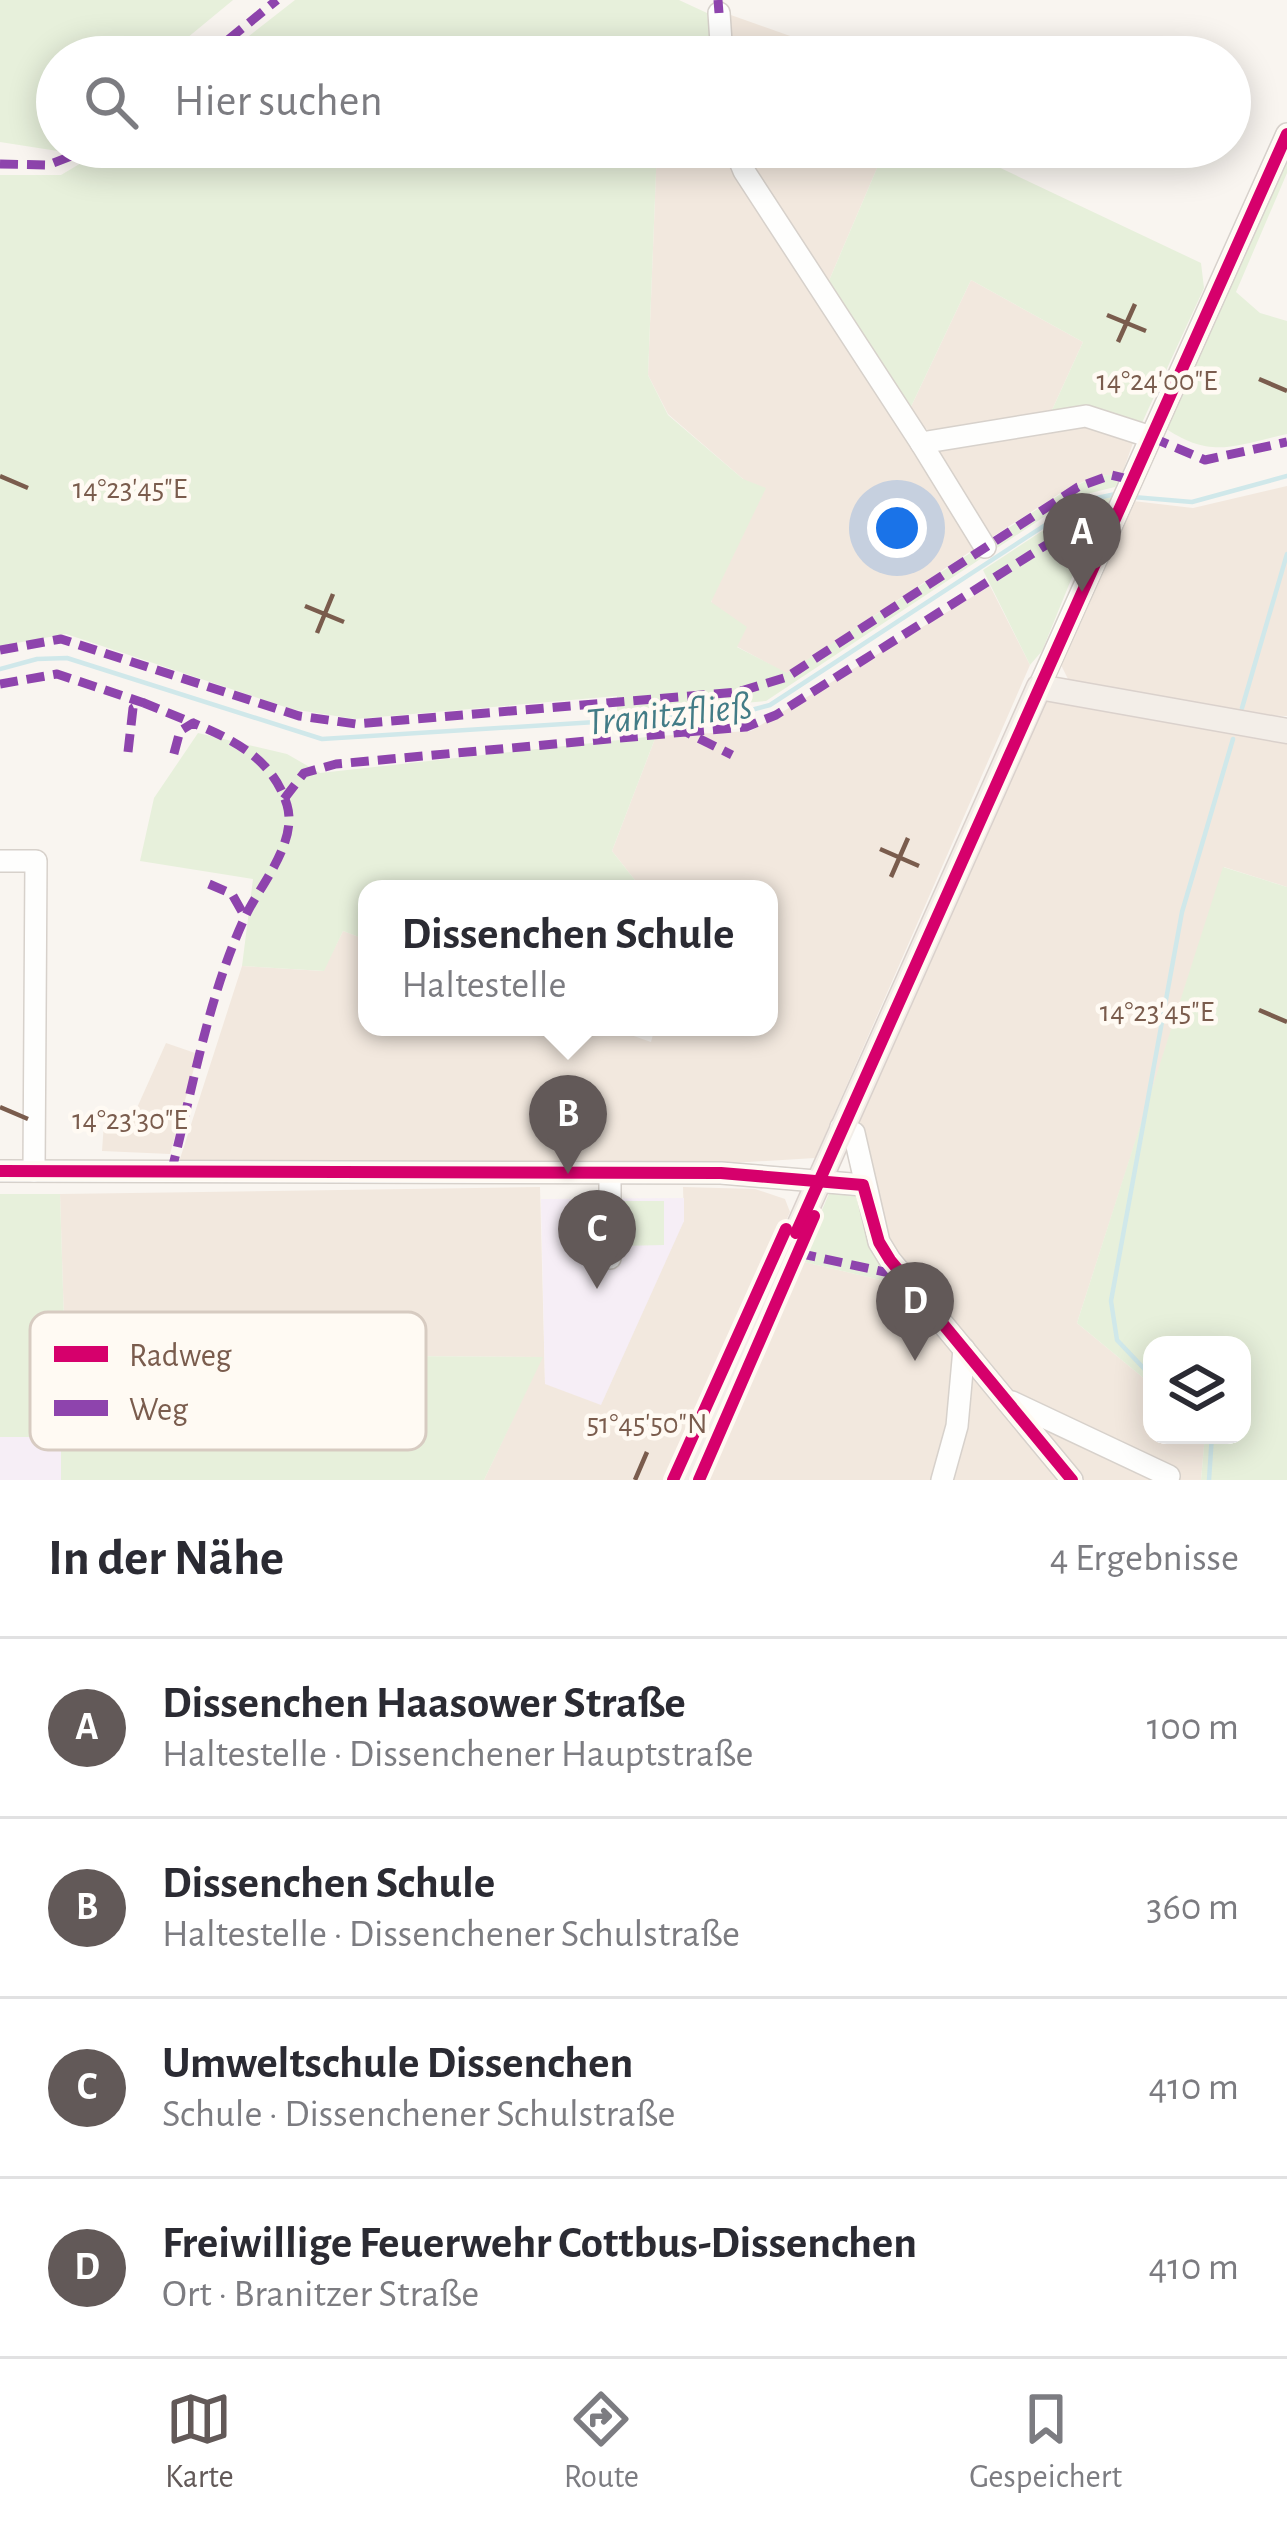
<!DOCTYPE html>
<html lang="de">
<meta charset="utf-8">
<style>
:root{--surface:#fff;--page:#f7f7f7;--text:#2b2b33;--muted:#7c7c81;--line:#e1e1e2;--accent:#625958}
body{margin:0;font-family:"Alegreya Sans",sans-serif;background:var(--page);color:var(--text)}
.controls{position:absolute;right:36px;bottom:36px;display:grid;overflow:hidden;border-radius:24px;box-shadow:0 6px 30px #0003}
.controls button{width:108px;height:108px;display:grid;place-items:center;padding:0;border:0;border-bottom:3px solid var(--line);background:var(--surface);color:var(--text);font:60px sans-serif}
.you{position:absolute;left:897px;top:528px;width:42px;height:42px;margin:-30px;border:9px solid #fff;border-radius:50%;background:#1a73e8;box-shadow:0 0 0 18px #1a73e833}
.badge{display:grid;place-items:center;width:78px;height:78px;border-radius:50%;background:var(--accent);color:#fff;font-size:39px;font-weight:700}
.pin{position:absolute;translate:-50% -99px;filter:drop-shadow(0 3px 6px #0008)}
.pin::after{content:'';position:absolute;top:63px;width:42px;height:36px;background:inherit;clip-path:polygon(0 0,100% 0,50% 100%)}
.popup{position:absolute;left:358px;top:880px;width:420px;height:156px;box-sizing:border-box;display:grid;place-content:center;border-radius:24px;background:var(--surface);filter:drop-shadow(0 3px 9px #0005);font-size:39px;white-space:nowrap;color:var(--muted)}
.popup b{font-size:45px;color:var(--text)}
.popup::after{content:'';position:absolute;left:50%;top:100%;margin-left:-24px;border:24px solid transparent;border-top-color:var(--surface)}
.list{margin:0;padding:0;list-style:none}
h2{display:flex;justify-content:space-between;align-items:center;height:156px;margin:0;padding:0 48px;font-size:51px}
h2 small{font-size:39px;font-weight:400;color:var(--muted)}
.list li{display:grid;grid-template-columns:78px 1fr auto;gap:36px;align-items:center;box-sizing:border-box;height:180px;padding:0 48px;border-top:3px solid var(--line)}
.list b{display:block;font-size:45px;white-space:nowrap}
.list p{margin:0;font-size:39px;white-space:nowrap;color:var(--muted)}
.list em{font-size:39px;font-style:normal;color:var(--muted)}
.icon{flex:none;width:66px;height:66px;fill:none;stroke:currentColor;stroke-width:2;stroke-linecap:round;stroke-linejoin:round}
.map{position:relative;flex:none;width:1287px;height:1480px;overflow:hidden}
.search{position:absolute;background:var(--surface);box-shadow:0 6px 30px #0003;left:36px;right:36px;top:36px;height:132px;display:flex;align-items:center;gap:30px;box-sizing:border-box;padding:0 42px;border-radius:66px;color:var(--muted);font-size:45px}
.sheet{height:876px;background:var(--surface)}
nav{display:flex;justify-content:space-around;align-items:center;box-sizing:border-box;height:168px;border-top:3px solid var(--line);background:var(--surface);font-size:33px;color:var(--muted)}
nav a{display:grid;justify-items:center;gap:6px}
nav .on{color:var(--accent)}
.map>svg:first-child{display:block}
.residential{fill:#f2e8de}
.education{fill:#f6eef6}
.green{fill:#e7f0db}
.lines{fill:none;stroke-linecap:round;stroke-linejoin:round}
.stream{stroke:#d0e8ea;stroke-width:4.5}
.minor-casing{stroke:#d7d1cb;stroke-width:24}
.major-casing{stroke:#dad1cc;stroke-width:27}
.minor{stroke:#fefefd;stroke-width:21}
.major{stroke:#f3eee8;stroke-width:24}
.quiet{stroke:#8e44ad;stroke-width:9;stroke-dasharray:18 9;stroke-linecap:butt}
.cycleway-casing{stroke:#fffaf3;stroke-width:20}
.cycleway{stroke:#d6006c;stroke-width:12}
.ticks{fill:none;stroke:#7a5c4d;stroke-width:4.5}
.labels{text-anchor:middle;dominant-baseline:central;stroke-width:9;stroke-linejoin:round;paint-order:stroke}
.water-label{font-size:39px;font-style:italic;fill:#437c86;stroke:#fffaf3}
.key{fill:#fffaf3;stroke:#d7cbc1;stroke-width:3}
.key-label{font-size:33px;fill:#7a5c4d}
.ticks-label{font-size:30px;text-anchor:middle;fill:#7a5c4d;stroke:#fffaf3;stroke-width:9;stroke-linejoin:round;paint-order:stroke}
</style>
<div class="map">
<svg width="1287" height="1480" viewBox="0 0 1287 1480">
<rect width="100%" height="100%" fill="#f9f5f0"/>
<!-- residential -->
<g class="residential">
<path d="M728,14l65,23 30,20h-92z"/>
<path d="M657,147h71l249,400 -190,127 -51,-28 -25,-43 32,-124 -75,-65 -20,-39z"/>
<path d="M744,147h142l-58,136 -77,-118z"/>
<path d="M971,280l112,62 -31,68 -123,21 -21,-18z"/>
<path d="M1086,423l47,20 -11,31 -26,2 -31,14 -79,51 -49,-83 4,-11z"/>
<path d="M1287,486v230l-36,-1 -182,-34 -8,-16 72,-164 60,7z"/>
<path d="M990,586l40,79 -215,493 -118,7h-519l64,-199 81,5 20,-40 24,9v87h241l43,15 4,-15h114v-138h-127l-30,-38 44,-115 95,-5z"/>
<path d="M1039,700l71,1 177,32v154l-63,-20 -147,456 75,62v50h53l-4,45h-118l-188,-224 -23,-68 -13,-72z"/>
<path d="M166,1043l32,11 -28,100 -68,-3 2,-28 28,-4z"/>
<path d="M540,1187l5,196 139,-162 -1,-34 72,2 30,10 5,13 -122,268h-184l58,-123 -477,-3 -5,-160z"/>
<path d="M800,1261l85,20 20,11 156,188h-357z"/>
</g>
<!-- education -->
<g class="education">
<path d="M684,1198v23l-83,184 -56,-21 -4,-185z"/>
<rect x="0" y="1437" width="61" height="43"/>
</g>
<!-- green -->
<g class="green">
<path d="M0,0h233l-69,57h-107v90h12l-5,5 -64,-10z"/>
<path d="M295,0h384l28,13 5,44h-490z"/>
<path d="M108,147h549l-9,228 20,40 75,64 23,9 -55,114 36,25 -10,20 50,26 278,-182 31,-15 26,-2 -7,13 -41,10 -308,204 -149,13v-18l-262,23 -64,-10 -225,-75 -66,12v-471h61z"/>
<path d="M886,147h70l245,116 3,25 -63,137 -56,-16 -33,1 31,-68 -112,-62 -63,133 -80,-130z"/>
<path d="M1287,154v19l-51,119 24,21 27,8v113c-55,12 -76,26 -125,-8z"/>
<path d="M1112,496l-6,16 -23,13 19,-4 -25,44 -35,86 -12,14 -47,-95 97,-64z"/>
<path d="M198,733l89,21 33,19 336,-37 -44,115 30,38h-275v51l-24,-9 -19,40 -82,-5 11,-87 -113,-18 14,-63z"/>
<path d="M1223,867l64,20v593h-86l4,-45h37v-90h-90v40l-75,-62z"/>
<path d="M831,1189l27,7 27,85 -85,-20z"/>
<path d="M0,1194h60l5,160 478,3 -59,123h-423v-43h-61z"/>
<path d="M620,1201h44v44l-43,1z"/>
</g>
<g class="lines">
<!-- stream -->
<g class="stream">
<path d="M1133,497l59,5 95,-26"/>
<path d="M0,669l37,-10 30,-1 255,81 418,-26 30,-8 312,-204 34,-7"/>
<path d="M1242,708l45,-154"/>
<path d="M1152,1377l-35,-37 -6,-39 71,-389 51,-173"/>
<path d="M1209,1480l3,-45"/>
</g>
<defs>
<g id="minor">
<path d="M719,13l3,44"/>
<path d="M734,147l10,24 177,272 165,-27 65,21"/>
<path d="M921,443l64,104"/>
<path d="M1039,687l248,-553"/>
<path d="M0,861h36l-2,310"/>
<path d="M841,1127l13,6 25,109 11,18 182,220"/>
<path d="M0,1171l721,2 142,12"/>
<path d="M610,1174v84"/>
<path d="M1012,1402l157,74"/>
<path d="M942,1480l15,-54 7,-77"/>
</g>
<path id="major" d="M686,1480l353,-793 248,44"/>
</defs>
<!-- minor casing -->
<use href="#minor" class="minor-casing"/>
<!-- major casing -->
<use href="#major" class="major-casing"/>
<!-- minor -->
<use href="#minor" class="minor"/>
<!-- major -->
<use href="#major" class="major"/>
<!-- quiet -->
<g class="quiet">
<path d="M718,0l1,13"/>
<path d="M207,57l70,-57"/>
<path d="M0,164l48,1 47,-18"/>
<path d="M1151,437l54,23 82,-18"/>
<path d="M0,650l61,-11 238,77 57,8 382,-32 49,-15 291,-190 33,-12 21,5"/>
<path d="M0,684l57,-10 87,29"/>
<path d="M686,732l60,-5 30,-12 286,-180 36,-18 18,-2"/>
<path d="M128,752l5,-44 11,-5 49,20"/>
<path d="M284,799l20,-26 32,-9 350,-32 46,23"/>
<path d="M209,884l23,10 13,23"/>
<path d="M171,1173c22,-85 37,-178 75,-258 15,-31 52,-73 41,-110 -14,-46 -53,-65 -94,-82l-13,8 -7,26"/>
<path d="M798,1253l105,23"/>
</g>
<defs>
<g id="cycleway">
<path d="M0,1171l721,2 142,12 16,57 11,18 182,220"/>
<path d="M796,1233l491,-1099"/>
<path d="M673,1480l113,-251"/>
<path d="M699,1480l115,-264"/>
</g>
</defs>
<!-- cycleway casing -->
<use href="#cycleway" class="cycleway-casing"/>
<!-- cycleway -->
<use href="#cycleway" class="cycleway"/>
</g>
<!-- ticks -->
<path class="ticks" d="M1107,315l39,16M1118,342l17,-38M1259,379l28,12M0,476l28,12M305,606l39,16M317,633l16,-39M880,849l39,17M891,877l17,-39M1259,1010l28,12M0,1107l28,12M635,1480l12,-28"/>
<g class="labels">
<!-- water labels -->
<g class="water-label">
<text transform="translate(669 715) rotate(-6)">Tranitzfließ</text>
</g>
</g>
<!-- legend -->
<rect x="30" y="1312" width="396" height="138" rx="18" class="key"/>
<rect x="54" y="1346" width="54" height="16" fill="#d6006c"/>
<rect x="54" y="1400" width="54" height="16" fill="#8e44ad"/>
<g class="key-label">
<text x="129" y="1366">Radweg</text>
<text x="129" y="1420">Weg</text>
</g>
<g class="ticks-label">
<text x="1157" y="390">14°24'00"E</text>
<text x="130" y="498">14°23'45"E</text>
<text x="1157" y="1021">14°23'45"E</text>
<text x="130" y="1129">14°23'30"E</text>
<text x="647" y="1433">51°45'50"N</text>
</g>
</svg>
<div class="controls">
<button><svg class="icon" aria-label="layers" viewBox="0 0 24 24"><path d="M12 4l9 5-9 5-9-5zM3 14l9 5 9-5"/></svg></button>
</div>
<div class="you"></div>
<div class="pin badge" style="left:1082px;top:592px">A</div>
<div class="pin badge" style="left:568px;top:1174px">B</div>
<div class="popup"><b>Dissenchen Schule</b>Haltestelle</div>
<div class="pin badge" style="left:597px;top:1289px">C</div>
<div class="pin badge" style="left:915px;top:1361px">D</div>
<div class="search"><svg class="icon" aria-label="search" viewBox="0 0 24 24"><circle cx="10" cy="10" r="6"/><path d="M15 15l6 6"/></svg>Hier suchen</div>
</div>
<section class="sheet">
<h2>In der Nähe<small>4 Ergebnisse</small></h2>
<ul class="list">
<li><span class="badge">A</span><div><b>Dissenchen Haasower Straße</b><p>Haltestelle · Dissenchener Hauptstraße</p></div><em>100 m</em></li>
<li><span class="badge">B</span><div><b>Dissenchen Schule</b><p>Haltestelle · Dissenchener Schulstraße</p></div><em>360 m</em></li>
<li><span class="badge">C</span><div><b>Umweltschule Dissenchen</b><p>Schule · Dissenchener Schulstraße</p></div><em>410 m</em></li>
<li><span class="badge">D</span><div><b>Freiwillige Feuerwehr Cottbus-Dissenchen</b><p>Ort · Branitzer Straße</p></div><em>410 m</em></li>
</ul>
</section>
<nav>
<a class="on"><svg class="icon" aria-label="map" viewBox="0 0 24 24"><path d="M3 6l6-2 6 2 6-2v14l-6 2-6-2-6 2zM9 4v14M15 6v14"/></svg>Karte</a>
<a><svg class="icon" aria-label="directions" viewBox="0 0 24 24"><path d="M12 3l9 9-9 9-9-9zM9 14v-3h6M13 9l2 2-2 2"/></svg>Route</a>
<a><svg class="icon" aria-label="saved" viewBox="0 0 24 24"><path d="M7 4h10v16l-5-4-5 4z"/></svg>Gespeichert</a>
</nav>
